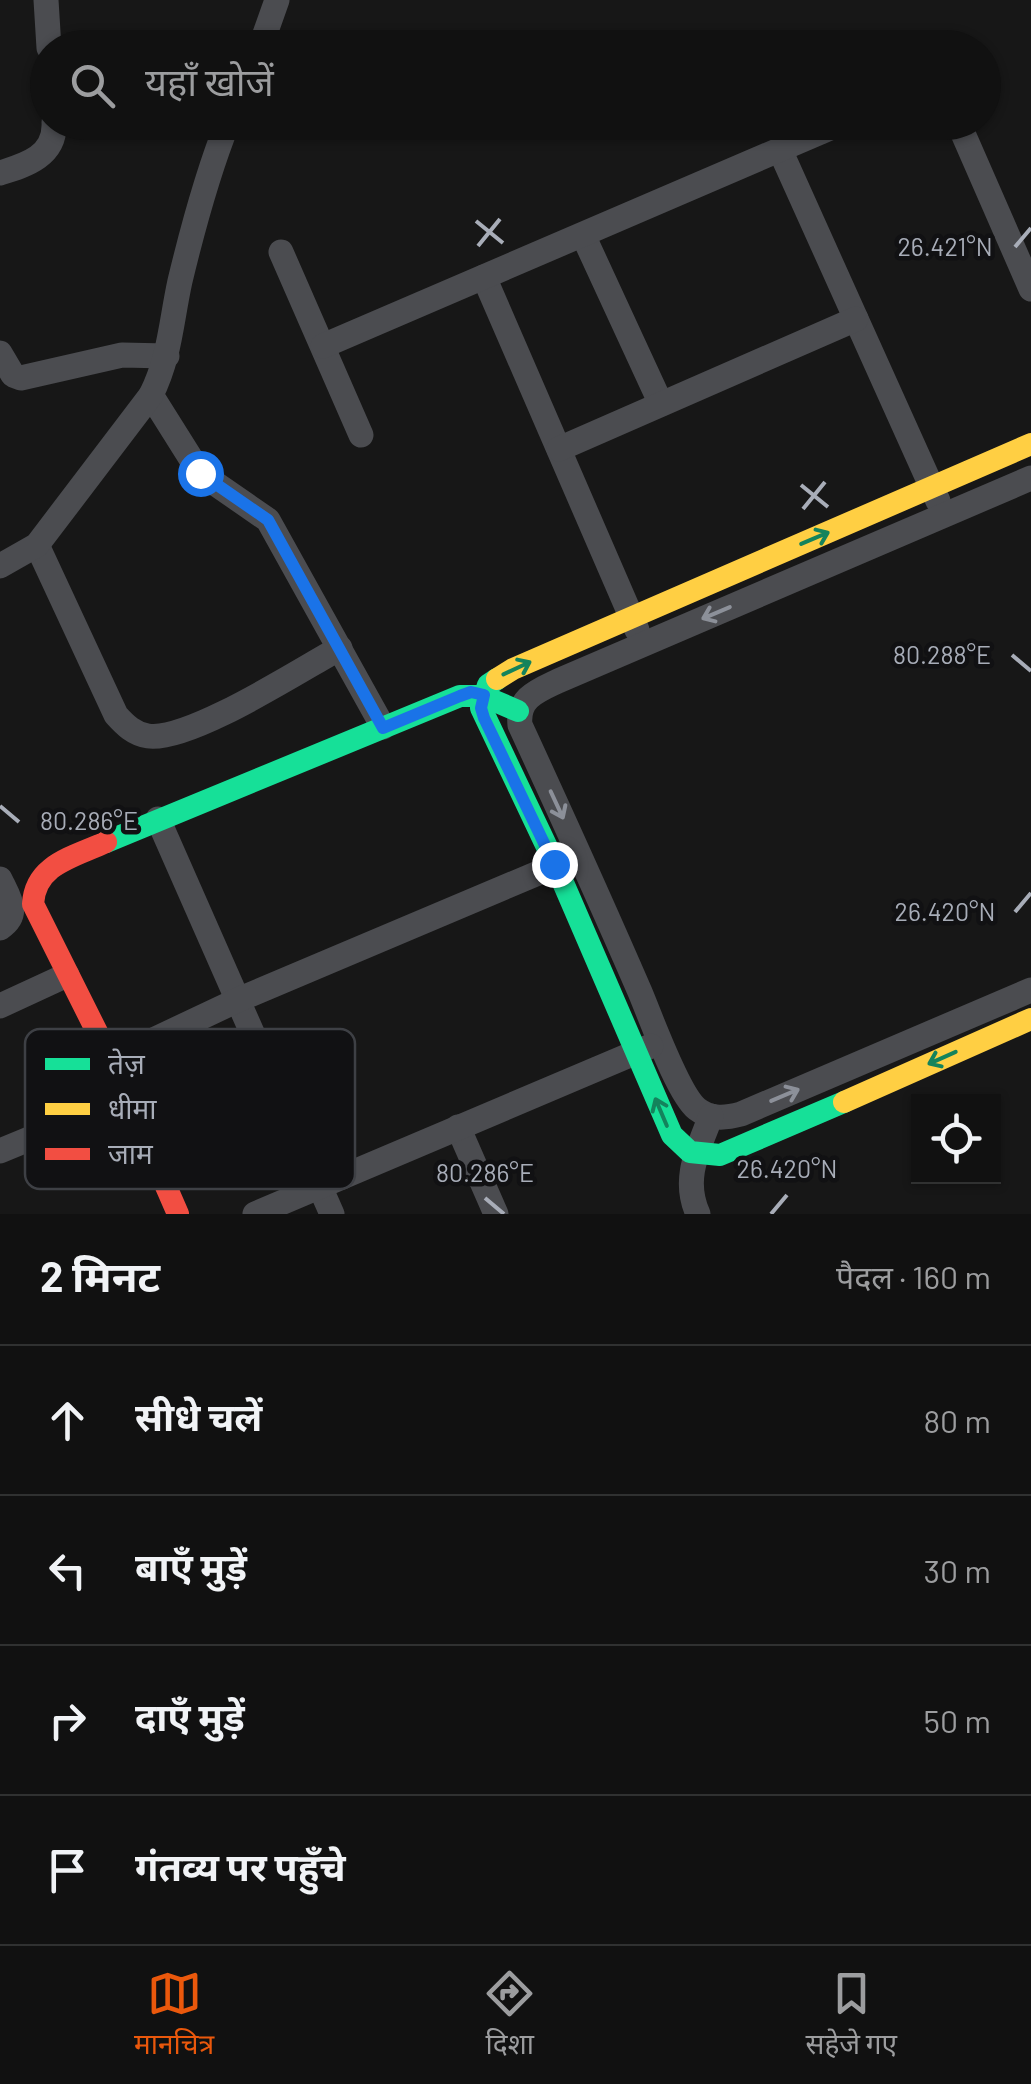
<!DOCTYPE html>
<html lang="hi">
<meta charset="utf-8">
<style>
:root{--surface:#111;--page:#1a1a1a;--text:#f1f3f6;--muted:#9c9d9f;--line:#303131;--accent:#ea580c}
body{margin:0;font-family:Barlow,"Noto Sans Devanagari",sans-serif;background:var(--page);color:var(--text)}
.controls{position:absolute;right:30px;bottom:30px;display:grid;overflow:hidden;border-radius:0px;box-shadow:0 2px 8px #0004}
.controls button{width:90px;height:90px;display:grid;place-items:center;padding:0;border:0;border-bottom:2px solid var(--line);background:var(--surface);color:var(--text);font:50px sans-serif}
.stop{position:absolute;width:30px;height:30px;margin:-22px;border:8px solid #1a73e8;border-radius:50%;background:#fff}
.stop.end{background:#1a73e8;border-color:#fff;box-shadow:0 2px 10px #0008}
.list{margin:0;padding:0;list-style:none}
h2{display:flex;justify-content:space-between;align-items:center;height:130px;margin:0;padding:0 40px;font-size:42px}
h2 small{font-size:32px;font-weight:400;color:var(--muted)}
.list li{display:grid;grid-template-columns:65px 1fr auto;gap:30px;align-items:center;box-sizing:border-box;height:150px;padding:0 40px;border-top:2px solid var(--line)}
.list b{display:block;font-size:38px;white-space:nowrap}
.list em{font-size:32px;font-style:normal;color:var(--muted)}
.icon{flex:none;width:55px;height:55px;fill:none;stroke:currentColor;stroke-width:2;stroke-linecap:round;stroke-linejoin:round}
.map{position:relative;flex:none;width:1031px;height:1214px;overflow:hidden}
.search{position:absolute;background:var(--surface);box-shadow:0 2px 8px #0004;left:30px;right:30px;top:30px;height:110px;display:flex;align-items:center;gap:25px;box-sizing:border-box;padding:0 35px;border-radius:55px;color:var(--muted);font-size:38px}
.sheet{height:730px;background:var(--surface)}
nav{display:flex;justify-content:space-around;align-items:center;box-sizing:border-box;height:140px;border-top:2px solid var(--line);background:var(--surface);font-size:28px;color:var(--muted)}
nav a{display:grid;justify-items:center;gap:5px}
nav .on{color:var(--accent)}
.map>svg:first-child{display:block}
.lines{fill:none;stroke-linecap:round;stroke-linejoin:round}
.street{stroke:#4b4c50;stroke-width:25}
.fast{stroke:#16e098;stroke-width:22}
.slow{stroke:#ffcf43;stroke-width:22}
.jam{stroke:#f24e42;stroke-width:22}
.oneway{stroke:#14835c}
.oneway2{stroke:#8c9099}
.route{stroke:#1a73e8;stroke-width:12}
.ticks{fill:none;stroke:#a8adb8;stroke-width:4}
.key{fill:#111113;stroke:#3e4045;stroke-width:2.5}
.key-label{font-size:28px;fill:#a8adb8}
.ticks-label{font-size:25px;text-anchor:middle;fill:#a8adb8;stroke:#111113;stroke-width:9;stroke-linejoin:round;paint-order:stroke}
</style>
<div class="map">
<svg width="1031" height="1214" viewBox="0 0 1031 1214">
<rect width="100%" height="100%" fill="#171717"/>
<g class="lines">
<!-- street -->
<g class="street">
<path d="M46,0l3,48"/>
<path d="M260,48l17,-48"/>
<path d="M958,122l73,167"/>
<path d="M780,150l158,351"/>
<path d="M0,173c26,-8 56,-17 54,-51"/>
<path d="M583,235l78,169"/>
<path d="M281,252l80,183"/>
<path d="M484,277l153,353"/>
<path d="M323,346l521,-224"/>
<path d="M0,353l13,22 8,3 101,-23 45,1"/>
<path d="M151,395l49,78 68,47 115,207"/>
<path d="M559,449l297,-130"/>
<path d="M1031,478l-473,203c-21,10 -41,17 -38,44 41,89 81,177 120,267 11,26 38,102 57,117 14,11 29,9 44,5l290,-124"/>
<path d="M37,545l79,170c9,10 18,19 32,21 41,6 152,-66 192,-88"/>
<path d="M0,566l37,-21 114,-150c19,-38 20,-73 29,-114 13,-54 27,-107 48,-159"/>
<path d="M158,819l174,395"/>
<path d="M0,879c9,19 21,35 0,49"/>
<path d="M0,1006l67,-31"/>
<path d="M111,1060l129,-61 329,-139"/>
<path d="M458,1127l38,87"/>
<path d="M0,1151l126,-52"/>
<path d="M255,1214l396,-168"/>
<path d="M698,1214c-16,-35 0,-64 13,-98"/>
</g>
<!-- fast -->
<g class="fast">
<path d="M497,679l-9,6 -7,23 74,156 117,271 18,17 30,3 124,-53"/>
<path d="M106,842l354,-146h23l35,15"/>
</g>
<!-- slow -->
<g class="slow">
<path d="M497,679l16,-10 518,-225"/>
<path d="M844,1102l187,-83"/>
</g>
<!-- jam -->
<path class="jam" d="M106,842c-32,15 -71,22 -73,62l78,156 67,154"/>
</g>
<!-- one-way arrows -->
<defs><path id="oneway-shaft" d="M-6 0H5M1.5-3L5.5 0L1.5 3" fill="none" stroke-width="1.6" stroke-linecap="round" stroke-linejoin="round" transform="scale(2.5)"/></defs>
<g class="oneway">
<use href="#oneway-shaft" transform="translate(815 538) rotate(-23)"/>
<use href="#oneway-shaft" transform="translate(517 668) rotate(-25)"/>
<use href="#oneway-shaft" transform="translate(942 1058) rotate(156)"/>
<use href="#oneway-shaft" transform="translate(661 1112) rotate(-113)"/>
</g>
<g class="oneway2">
<use href="#oneway-shaft" transform="translate(716 613) rotate(157)"/>
<use href="#oneway-shaft" transform="translate(557 805) rotate(65)"/>
<use href="#oneway-shaft" transform="translate(785 1095) rotate(-23)"/>
</g>
<g class="lines">
<!-- route -->
<path class="route" d="M200,473l68,47 115,208 77,-32 11,-4 13,3 -3,13 3,10 70,146"/>
</g>
<!-- ticks -->
<path class="ticks" d="M476,221l27,22M478,246l22,-27M1015,247l16,-19M801,485l27,22M803,509l22,-27M1012,655l19,16M0,806l19,16M1015,912l16,-19M485,1198l19,16M771,1214l16,-19"/>
<!-- legend -->
<rect x="25" y="1029" width="330" height="160" rx="15" class="key"/>
<rect x="45" y="1058" width="45" height="12" fill="#16e098"/>
<rect x="45" y="1103" width="45" height="12" fill="#ffcf43"/>
<rect x="45" y="1148" width="45" height="12" fill="#f24e42"/>
<g class="key-label">
<text x="108" y="1074">तेज़</text>
<text x="108" y="1119">धीमा</text>
<text x="108" y="1164">जाम</text>
</g>
<g class="ticks-label">
<text x="945" y="256">26.421°N</text>
<text x="942" y="664">80.288°E</text>
<text x="89" y="830">80.286°E</text>
<text x="945" y="921">26.420°N</text>
<text x="787" y="1178">26.420°N</text>
<text x="485" y="1182">80.286°E</text>
</g>
</svg>
<div class="controls">
<button><svg class="icon" aria-label="locate" viewBox="0 0 24 24"><circle cx="12" cy="12" r="6"/><path d="M12 2v4M12 18v4M2 12h4M18 12h4"/></svg></button>
</div>
<div class="stop" style="left:200px;top:473px"></div>
<div class="stop end" style="left:554px;top:864px"></div>
<div class="search"><svg class="icon" aria-label="search" viewBox="0 0 24 24"><circle cx="10" cy="10" r="6"/><path d="M15 15l6 6"/></svg>यहाँ खोजें</div>
</div>
<section class="sheet">
<h2>2 मिनट<small>पैदल · 160 m</small></h2>
<ul class="list">
<li><svg class="icon" aria-label="ahead" viewBox="0 0 24 24"><path d="M12 20V5M6 11l6-6 6 6"/></svg><div><b>सीधे चलें</b></div><em>80 m</em></li>
<li><svg class="icon" aria-label="left" viewBox="0 0 24 24"><path d="M17 20v-9H6M10 6l-5 5 5 5"/></svg><div><b>बाएँ मुड़ें</b></div><em>30 m</em></li>
<li><svg class="icon" aria-label="right" viewBox="0 0 24 24"><path d="M7 20v-9h11M14 6l5 5-5 5"/></svg><div><b>दाएँ मुड़ें</b></div><em>50 m</em></li>
<li><svg class="icon" aria-label="arrive" viewBox="0 0 24 24"><path d="M6 21V4h12l-3 4 3 4H6"/></svg><div><b>गंतव्य पर पहुँचे</b></div></li>
</ul>
</section>
<nav>
<a class="on"><svg class="icon" aria-label="map" viewBox="0 0 24 24"><path d="M3 6l6-2 6 2 6-2v14l-6 2-6-2-6 2zM9 4v14M15 6v14"/></svg>मानचित्र</a>
<a><svg class="icon" aria-label="directions" viewBox="0 0 24 24"><path d="M12 3l9 9-9 9-9-9zM9 14v-3h6M13 9l2 2-2 2"/></svg>दिशा</a>
<a><svg class="icon" aria-label="saved" viewBox="0 0 24 24"><path d="M7 4h10v16l-5-4-5 4z"/></svg>सहेजे गए</a>
</nav>
